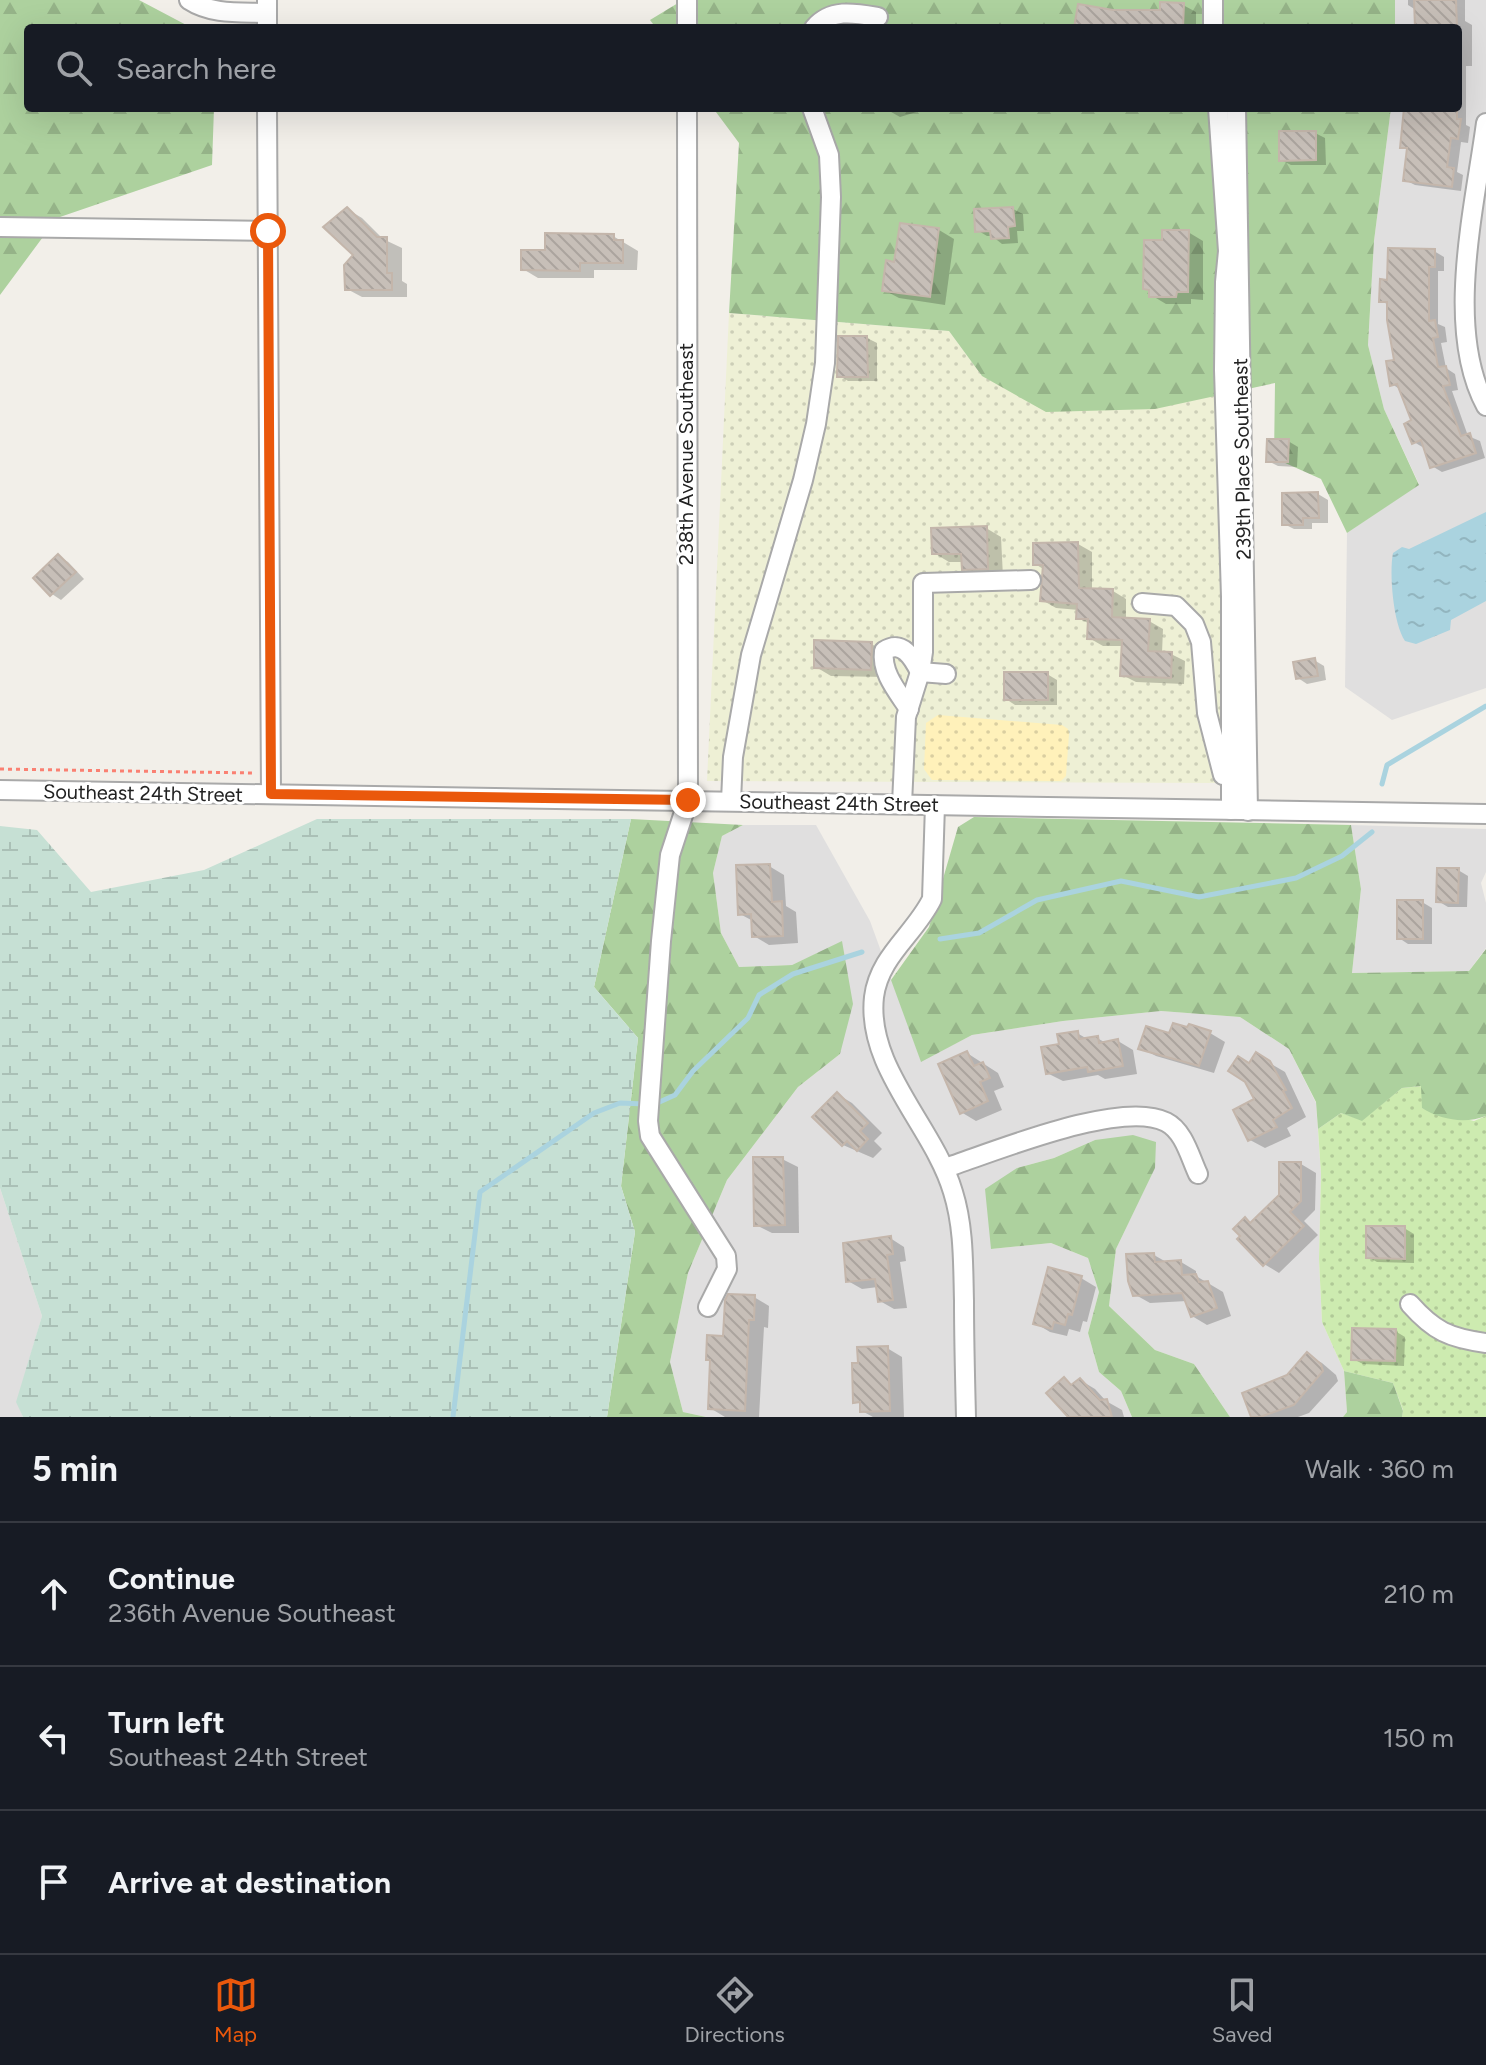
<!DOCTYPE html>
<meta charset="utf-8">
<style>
:root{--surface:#171b24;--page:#242831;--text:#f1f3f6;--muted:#9ea1a6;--line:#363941;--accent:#ea580c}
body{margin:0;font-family:Figtree,sans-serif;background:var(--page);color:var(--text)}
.stop{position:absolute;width:24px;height:24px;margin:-18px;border:6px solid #ea580c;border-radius:50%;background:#fff}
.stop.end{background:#ea580c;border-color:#fff;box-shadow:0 2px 8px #0008}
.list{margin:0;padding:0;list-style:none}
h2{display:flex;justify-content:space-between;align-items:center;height:104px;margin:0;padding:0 32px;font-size:34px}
h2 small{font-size:26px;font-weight:400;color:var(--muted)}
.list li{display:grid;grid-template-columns:52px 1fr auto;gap:24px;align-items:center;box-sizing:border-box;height:144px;padding:0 32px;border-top:2px solid var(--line)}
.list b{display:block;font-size:30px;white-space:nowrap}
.list p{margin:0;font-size:26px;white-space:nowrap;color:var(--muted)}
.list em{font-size:26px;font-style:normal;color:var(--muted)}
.icon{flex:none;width:44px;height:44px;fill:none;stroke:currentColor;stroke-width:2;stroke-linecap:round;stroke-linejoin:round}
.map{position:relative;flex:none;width:1486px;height:1417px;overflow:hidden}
.search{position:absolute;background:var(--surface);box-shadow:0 8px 32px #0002;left:24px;right:24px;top:24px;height:88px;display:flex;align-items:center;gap:20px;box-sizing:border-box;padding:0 28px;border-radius:8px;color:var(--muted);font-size:30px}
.sheet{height:536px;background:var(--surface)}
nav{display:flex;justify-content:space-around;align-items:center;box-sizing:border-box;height:112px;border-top:2px solid var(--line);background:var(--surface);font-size:22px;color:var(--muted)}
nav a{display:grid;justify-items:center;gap:4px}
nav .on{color:var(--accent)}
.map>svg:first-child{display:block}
.residential{fill:#e0dfdf}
.farmland{fill:url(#farmland-dots)}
.grass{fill:url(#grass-dots)}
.forest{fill:url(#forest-firs)}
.wetland{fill:url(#wetland-marsh)}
.sand{fill:url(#sand-dots)}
.water{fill:url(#water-ripples)}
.shadow{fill:#0003}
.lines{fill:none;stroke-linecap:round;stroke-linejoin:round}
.stream{stroke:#aad3df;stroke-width:5}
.building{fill:url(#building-back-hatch);stroke:#c4b6ab;stroke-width:2}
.minor-casing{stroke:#a9a9a9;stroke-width:22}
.path{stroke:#fa8072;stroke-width:3;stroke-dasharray:4 4;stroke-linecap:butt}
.minor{stroke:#fff;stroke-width:18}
.route{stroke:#ea580c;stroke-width:10}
.labels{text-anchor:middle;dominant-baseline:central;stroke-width:6;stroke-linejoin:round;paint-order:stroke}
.street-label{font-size:20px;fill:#222;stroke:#fff}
</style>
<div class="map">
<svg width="1486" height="1417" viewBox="0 0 1486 1417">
<defs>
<pattern id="farmland-dots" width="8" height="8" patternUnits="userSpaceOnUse" patternTransform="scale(2)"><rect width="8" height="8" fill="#eef0d5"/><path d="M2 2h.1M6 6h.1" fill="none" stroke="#ccceb7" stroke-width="1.8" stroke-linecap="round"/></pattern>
<pattern id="grass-dots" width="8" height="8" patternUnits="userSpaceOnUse" patternTransform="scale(2)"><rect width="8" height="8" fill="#cdebb0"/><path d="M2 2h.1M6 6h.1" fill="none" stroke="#b0c997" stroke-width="1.8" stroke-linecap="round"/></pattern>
<pattern id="forest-firs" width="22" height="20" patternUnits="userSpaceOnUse" patternTransform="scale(2)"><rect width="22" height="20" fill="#add19e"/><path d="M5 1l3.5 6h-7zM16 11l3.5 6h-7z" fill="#95b388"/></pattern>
<pattern id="wetland-marsh" width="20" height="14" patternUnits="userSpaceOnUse" patternTransform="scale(2)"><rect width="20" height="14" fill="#c6e0d4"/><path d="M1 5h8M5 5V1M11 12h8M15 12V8" fill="none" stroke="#aac0b6"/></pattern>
<pattern id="sand-dots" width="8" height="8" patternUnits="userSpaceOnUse" patternTransform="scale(2)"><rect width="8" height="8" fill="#fff1ba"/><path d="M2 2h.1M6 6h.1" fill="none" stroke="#dacea0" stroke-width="1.8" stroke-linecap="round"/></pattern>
<pattern id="water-ripples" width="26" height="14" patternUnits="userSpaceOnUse" patternTransform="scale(2)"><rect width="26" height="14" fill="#aad3df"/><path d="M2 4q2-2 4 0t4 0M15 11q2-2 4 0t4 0" fill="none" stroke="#92b5bf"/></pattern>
<pattern id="building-back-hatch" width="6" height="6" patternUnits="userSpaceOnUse" patternTransform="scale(2)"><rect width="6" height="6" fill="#c7bfb8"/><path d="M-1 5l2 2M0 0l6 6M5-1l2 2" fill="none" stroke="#aba49e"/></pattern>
</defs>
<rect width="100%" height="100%" fill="#f2efe9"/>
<!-- residential -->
<g class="residential">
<path d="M1395,0h91v688l-94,32 -47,-33 2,-154 72,-49 -35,-75 -16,-64 6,-104 17,-133h67v-80h-63z"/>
<path d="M743,825h73l54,96 51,140 51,-26 91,-14 98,-10 79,6 49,32 27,54 5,71 -2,85 3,63 22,49 3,41 -4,5h-113l-36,-53 -39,-14 -46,-44 7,-57 39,-82 -60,-27 -41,18 -37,10 -26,81 60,-6 37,15 11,34 -11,41 11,39 22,19 11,26h-426l-23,-5 -13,-50 18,-89 39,-93 71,-93 42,-33 2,-112 -50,23 -53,2 -18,-34 -8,-60 9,-37z"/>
<path d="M1351,825l135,4v43l-5,11 5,20v45l-17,23 -117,2 9,-84z"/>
<path d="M0,1188l42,128 -25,86 6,15h-23z"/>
</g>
<!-- farmland -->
<path class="farmland" d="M729,313l220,18 33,45 254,16 1,383 -21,8 -509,-2z"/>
<!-- grass -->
<path class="grass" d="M1422,1086v22l52,13 12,-5v301h-84l1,-7 -10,-27 -49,-12 -22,-49 -3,-63 2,-85 -3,-45 23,-16 21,7 40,-32z"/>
<!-- forest -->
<g class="forest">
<path d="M0,0h139l53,28h-164v80h186l-2,57 -155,53 -57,77z"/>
<path d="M683,0h712v28h-739l-6,-8z"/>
<path d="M713,108h678l-17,133 -6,104 16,64 35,76 -72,48 -26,-54 -47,-21 1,-75 -120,26 -109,3 -64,-36 -33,-45 -220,-18 10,-170z"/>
<path d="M974,817l377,8 10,64 -9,84 117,-2 17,-22v167c-21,8 -45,4 -64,-8l-1,-22 -19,2 -40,33 -21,-8 -23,16 -2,-27 -27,-53 -49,-32 -79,-6 -98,10 -91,14 -51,27 -30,-82 38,-53 29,-100z"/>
<path d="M631,819l112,6 -21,11 -9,37 8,60 18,34 53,-2 50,-24 11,63 -13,50 -42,33 -71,93 -39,93 -18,89 13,50 23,5h-99l28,-185 -14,-46 17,-148 -44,-51z"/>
<path d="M1133,1135l23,7 -1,26 -39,81 -7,57 46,44 39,14 36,53h-98l-11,-26 -22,-19 -11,-39 11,-41 -11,-34 -37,-15 -60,6 -6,-60 32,-21 37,-10 41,-18z"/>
<path d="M1344,1371l49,12 10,28 -1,6h-59l4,-5z"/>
</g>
<!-- wetland -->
<path class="wetland" d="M317,819h314l-37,168 44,51 -17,148 14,46 -28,185h-584l-7,-15 26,-86 -42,-128v-362l37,4 54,62 113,-22z"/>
<!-- sand -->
<path class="sand" d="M938,715l124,10 6,4 1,5 -3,42 -5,5 -129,-1 -8,-11 2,-46z"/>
<!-- water -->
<path class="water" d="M1486,512v89l-35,19 -1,10 -34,14 -11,-3c-12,-17 -16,-69 -12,-88l9,-6 7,2z"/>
<!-- shadow -->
<g class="shadow">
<path d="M1408,0h57v21l7,4v41h-6v59l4,2 -2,16 -7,-1 -4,30 6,3 -2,16 -46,-6 -10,-5 4,-30 -7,-4 2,-38h54v-80h-41l-1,-18 -8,-5z"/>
<path d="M1183,5l13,7v16h-120l86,-16z"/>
<path d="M884,108h39v2l-23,7z"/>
<path d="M1315,133l10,5 1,27h-35l-10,-5z"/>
<path d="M347,209l15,9 21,21 19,9v33l5,3v13h-45l-15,-8 8,-34z"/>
<path d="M1013,209l10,5 1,17h-7l1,12 -16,1 -10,-8h-5l-10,-6z"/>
<path d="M939,230l15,9 -9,66 -46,-7 -15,-8 12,-26z"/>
<path d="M1188,232l15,9v59l-12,-1v5h-25l-15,-9v-3l-6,-4 19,-46z"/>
<path d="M613,236l25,15 -1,19h-43v8h-56l-15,-9 24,-17z"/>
<path d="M1434,251l10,6v14h-6v53l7,3 2,15 -6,1 5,25 9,6 3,16 -6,1 16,45 12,5 5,17 -43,14 -10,-6 -8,-18 -10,-6 -1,-20 -12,-32 -9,-6 4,-23 -7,-56 -8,-4 8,-19z"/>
<path d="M867,338l10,5v38h-29l-9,-6z"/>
<path d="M1288,441l10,6 -1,20 -19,-1 -10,-5z"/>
<path d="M1318,494l10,6v23h-16v6h-18l-10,-5z"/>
<path d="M986,528l15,9 2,40h-24l-15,-8 -1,-7h-14l-15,-9z"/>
<path d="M1078,544l14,8v39h21l13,8v21l23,1 14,8 -1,24 9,1 14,7 -1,23 -48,-2 -14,-7 1,-29h-20l-14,-8 1,-14 -12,-6 1,-8 -23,-2 -14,-8 3,-30 -10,-6z"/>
<path d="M58,556l10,6 16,17 -23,21 -9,-6z"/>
<path d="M871,644l16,8 -1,25 -55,-1 -15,-9z"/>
<path d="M1314,660l10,6 2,14 -19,4 -9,-6z"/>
<path d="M1047,674l10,6v25h-42l-9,-6z"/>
<path d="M769,866l15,9 2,31 10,6 2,31 -29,2 -15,-9 -1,-15 -13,-7z"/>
<path d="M1458,870l10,6 -1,31h-19l-10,-6z"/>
<path d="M1422,902l10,6v36h-24l-9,-6z"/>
<path d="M1077,1033l12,7 8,-2 9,5 12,-2 15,9 4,24 -32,5 -7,-4 -35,6 -16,-8 14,-27z"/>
<path d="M1210,1033l15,9 -11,31 -58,-17 -15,-8 30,-12z"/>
<path d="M967,1053l31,20 6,14 -10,4 8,19 -26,11 -15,-9z"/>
<path d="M1256,1055l29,17 21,45 -19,11 4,8 -26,12 -15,-8 7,-40 -7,-35z"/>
<path d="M837,1094l15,9 30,30 -8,8 8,8 -9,9 -30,-13 -28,-28z"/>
<path d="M782,1159l16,8 1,66h-27l-16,-8z"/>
<path d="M1301,1164l15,9 -1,37 -11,11 14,14 -39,38 -15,-9 -19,-44 7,4 29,-28z"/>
<path d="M1404,1228l10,6v29l-37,-1 -9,-5z"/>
<path d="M890,1238l14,9 2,14 -6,1 7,46 -13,1 -14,-8 -2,-14 -16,2 -14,-8z"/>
<path d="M1154,1255l14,8 13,-1 15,9v5l27,16 8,24 -24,9 -15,-9 -5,-15 -37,2 -16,-9z"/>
<path d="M1081,1278l15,9 -9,35 -4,-1 -3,11 -11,-3 -2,7 -17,-4 -15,-9z"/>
<path d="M754,1297l15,9 -1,22 -4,-1 -5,90h-34l-15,-9z"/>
<path d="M1395,1331l10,6 -1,29 -41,-2 -10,-5z"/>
<path d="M887,1348l15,9 2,60h-31l-11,-6v-6l-7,-4 5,-36z"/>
<path d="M1307,1355l15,8 14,12 2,6 -29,32 -11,4h-45z"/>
<path d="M1064,1380l9,5 7,-5 15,9 11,12 16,9 2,7h-53z"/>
</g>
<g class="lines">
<!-- stream -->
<g class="stream">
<path d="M1382,784l5,-19 99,-59"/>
<path d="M940,939l39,-6 58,-33 84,-19 78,16 97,-19 46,-22 30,-24"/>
<path d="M655,1104l20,-9 18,-24 55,-53 11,-23 34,-21 69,-22"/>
<path d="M453,1417l27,-225 114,-79 26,-10 25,1"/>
</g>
</g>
<!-- building -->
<g class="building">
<path d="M1414,0h42l1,28h-42z"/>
<path d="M1160,2l24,1 -1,25h-109l4,-24 35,6h47z"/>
<path d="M1404,108h53v11h4l-3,20 -7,-1 -4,29 7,1 -2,19 -49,-6 4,-33h-7z"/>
<path d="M1279,131h37v29l-37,1z"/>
<path d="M347,207l30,30h10v36h5v17h-47l-1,-25 9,-10 -30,-28z"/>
<path d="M1013,207l2,19 -7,1 1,11 -18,1 -1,-8 -15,1 -1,-23z"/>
<path d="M900,223l39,5 -9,69 -48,-6 4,-31 8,2z"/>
<path d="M1162,230h27l-1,62h-11l-1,5h-27v-7l-6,-1 1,-49h18z"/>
<path d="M545,233l69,1v6h9v23h-43v8l-59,-1v-20h24z"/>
<path d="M1388,248l47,1v18h-6v54l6,-1 3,17 -5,1 5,29 8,-1 4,19 -7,1 18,50 9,-3 6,20 -46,15 -9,-28 -9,4 -8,-20 7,-4 -14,-36 -7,2 -4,-25 8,-1 -7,-40v-18h-8l1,-23 7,1z"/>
<path d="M838,336h29l1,41h-31z"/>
<path d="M1267,439h22l-1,23h-22z"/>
<path d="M1318,492l1,26h-16v7h-21v-32z"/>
<path d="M987,526l1,43 -26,1 -1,-16h-29l-1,-26z"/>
<path d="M1078,542l1,46 34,1 -1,28 38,2 -2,32 24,1 -1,26 -51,-2 2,-36 -35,-1 1,-20h-12l1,-15 -37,-3 3,-36h-10v-22z"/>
<path d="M58,554l18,18 -26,24 -17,-18z"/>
<path d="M814,640l58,2 -1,28 -57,-2z"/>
<path d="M1315,658l3,18 -22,3 -3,-17z"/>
<rect x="1004" y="672" width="44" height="28"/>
<path d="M770,864l2,38 10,-1 1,35 -31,1 -1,-23 -13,1 -2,-50z"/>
<path d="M1437,868h22l-1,35 -22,-1z"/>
<rect x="1397" y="900" width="26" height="39"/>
<path d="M1173,1023l14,4 2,-3 22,7 -12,35 -61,-17 8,-23 23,7z"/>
<path d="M1078,1031l1,8 19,-3 1,7 19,-4 5,27 -35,6 -1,-5 -41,7 -5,-27 18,-3 -2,-10z"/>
<path d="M967,1051l7,15 9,-4 7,16 -10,4 8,19 -28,13 -22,-50z"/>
<path d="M1256,1052l14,9 16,29 -3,1 9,17 -19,12 4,7 -29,14 -15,-31 21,-11 -9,-17 -17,-11 10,-15 11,7z"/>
<path d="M837,1092l31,31 -8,8 8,8 -11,12 -10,-10 -5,5 -30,-29z"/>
<path d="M753,1157h30l2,68 -31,1z"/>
<path d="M1279,1162h22v39l-11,11 14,14 -41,40 -26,-27 3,-3 -7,-7 12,-12 5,6 29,-28z"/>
<path d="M1366,1226h39v33l-39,-1z"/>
<path d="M891,1236l2,18 -6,1 6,45 -15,2 -3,-23 -29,3 -3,-39z"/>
<path d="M1154,1253l1,9 26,-2 1,15 14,-1 3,8 9,-1 9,27 -26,9 -9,-24 -49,3 -5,-15 -2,-27z"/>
<path d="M1048,1267l34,9 -10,39 -4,-1 -3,11 -11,-3 -2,7 -19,-5z"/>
<path d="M728,1294l27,1 -1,25h-5l-4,91 -37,-2 2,-49h-4l1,-25 16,1 2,-36z"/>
<path d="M1352,1328l44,1 -1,32 -44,-1z"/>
<path d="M888,1346l2,65 -30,1v-10l-7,1 -1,-40h6l-1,-16z"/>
<path d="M1307,1352l14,12 2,7 -29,34 -34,12h-9l-9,-24 45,-18z"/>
<path d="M1064,1377l7,8 9,-7 20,22 7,-1 5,18h-44l-22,-24z"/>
</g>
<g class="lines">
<defs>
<g id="minor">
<path d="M189,0c23,15 51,12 78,13"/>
<path d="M1213,0v28"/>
<path d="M267,28v-28"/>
<path d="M687,28v-28"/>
<path d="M814,28c17,-20 41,-15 64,-11"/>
<path d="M267,108l4,686"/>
<path d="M687,108l1,692 -18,55 -9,86 -13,180 2,15 76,120 1,13 -19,38"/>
<path d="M1218,108l10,143 -3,31 -1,88 7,227v213"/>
<path d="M1236,108l12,703"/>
<path d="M1486,123c-11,83 -42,206 0,283"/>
<path d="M0,227l268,4"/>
<path d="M1142,603l34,3 18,18 7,18 6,71 16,62"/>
<path d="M909,709c-11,-17 -28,-36 -25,-58 18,-12 29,7 36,21l26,2"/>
<path d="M0,790l1486,24"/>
<path d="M731,801l2,-44 18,-102 52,-175 13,-56 9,-61 6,-166 -2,-42 -17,-47"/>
<path d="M902,804l4,-87 14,-45 3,-20v-69l108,-3"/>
<path d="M935,805l-3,94c-17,35 -53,57 -58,98 -8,71 60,130 79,195 11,35 10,72 11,109 0,39 1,77 2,116"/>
<path d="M945,1168c49,-16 176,-69 221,-46 18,9 24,35 32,52"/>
<path d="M1410,1304c24,27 39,34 76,39"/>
</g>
</defs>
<!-- minor casing -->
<use href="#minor" class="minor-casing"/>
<!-- path -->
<path class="path" d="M0,769l252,4"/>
<!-- minor -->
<use href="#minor" class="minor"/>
</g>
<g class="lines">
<!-- route -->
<path class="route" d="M268,231l3,563 417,6"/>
</g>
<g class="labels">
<!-- street labels -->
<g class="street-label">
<text transform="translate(686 454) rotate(-90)">238th Avenue Southeast</text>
<text transform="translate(1242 459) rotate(-91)">239th Place Southeast</text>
<text transform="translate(143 793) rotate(1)">Southeast 24th Street</text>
<text transform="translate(839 803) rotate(1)">Southeast 24th Street</text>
</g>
</g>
</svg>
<div class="stop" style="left:268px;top:231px"></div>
<div class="stop end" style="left:688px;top:800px"></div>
<div class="search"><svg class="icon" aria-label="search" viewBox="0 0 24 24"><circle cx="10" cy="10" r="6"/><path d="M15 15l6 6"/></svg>Search here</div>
</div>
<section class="sheet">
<h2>5 min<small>Walk · 360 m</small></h2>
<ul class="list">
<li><svg class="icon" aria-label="ahead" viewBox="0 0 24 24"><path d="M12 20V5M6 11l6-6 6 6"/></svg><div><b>Continue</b><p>236th Avenue Southeast</p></div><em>210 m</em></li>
<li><svg class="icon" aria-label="left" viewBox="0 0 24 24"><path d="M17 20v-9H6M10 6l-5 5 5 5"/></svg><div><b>Turn left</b><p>Southeast 24th Street</p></div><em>150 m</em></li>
<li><svg class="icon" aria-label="arrive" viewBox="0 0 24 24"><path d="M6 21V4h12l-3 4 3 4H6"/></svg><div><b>Arrive at destination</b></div></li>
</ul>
</section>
<nav>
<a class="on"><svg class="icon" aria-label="map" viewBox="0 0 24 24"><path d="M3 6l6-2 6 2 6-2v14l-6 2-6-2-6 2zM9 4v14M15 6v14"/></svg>Map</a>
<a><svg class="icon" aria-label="directions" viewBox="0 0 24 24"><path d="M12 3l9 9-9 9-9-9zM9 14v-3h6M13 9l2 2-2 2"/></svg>Directions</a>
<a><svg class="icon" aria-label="saved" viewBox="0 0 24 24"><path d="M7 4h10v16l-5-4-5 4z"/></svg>Saved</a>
</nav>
